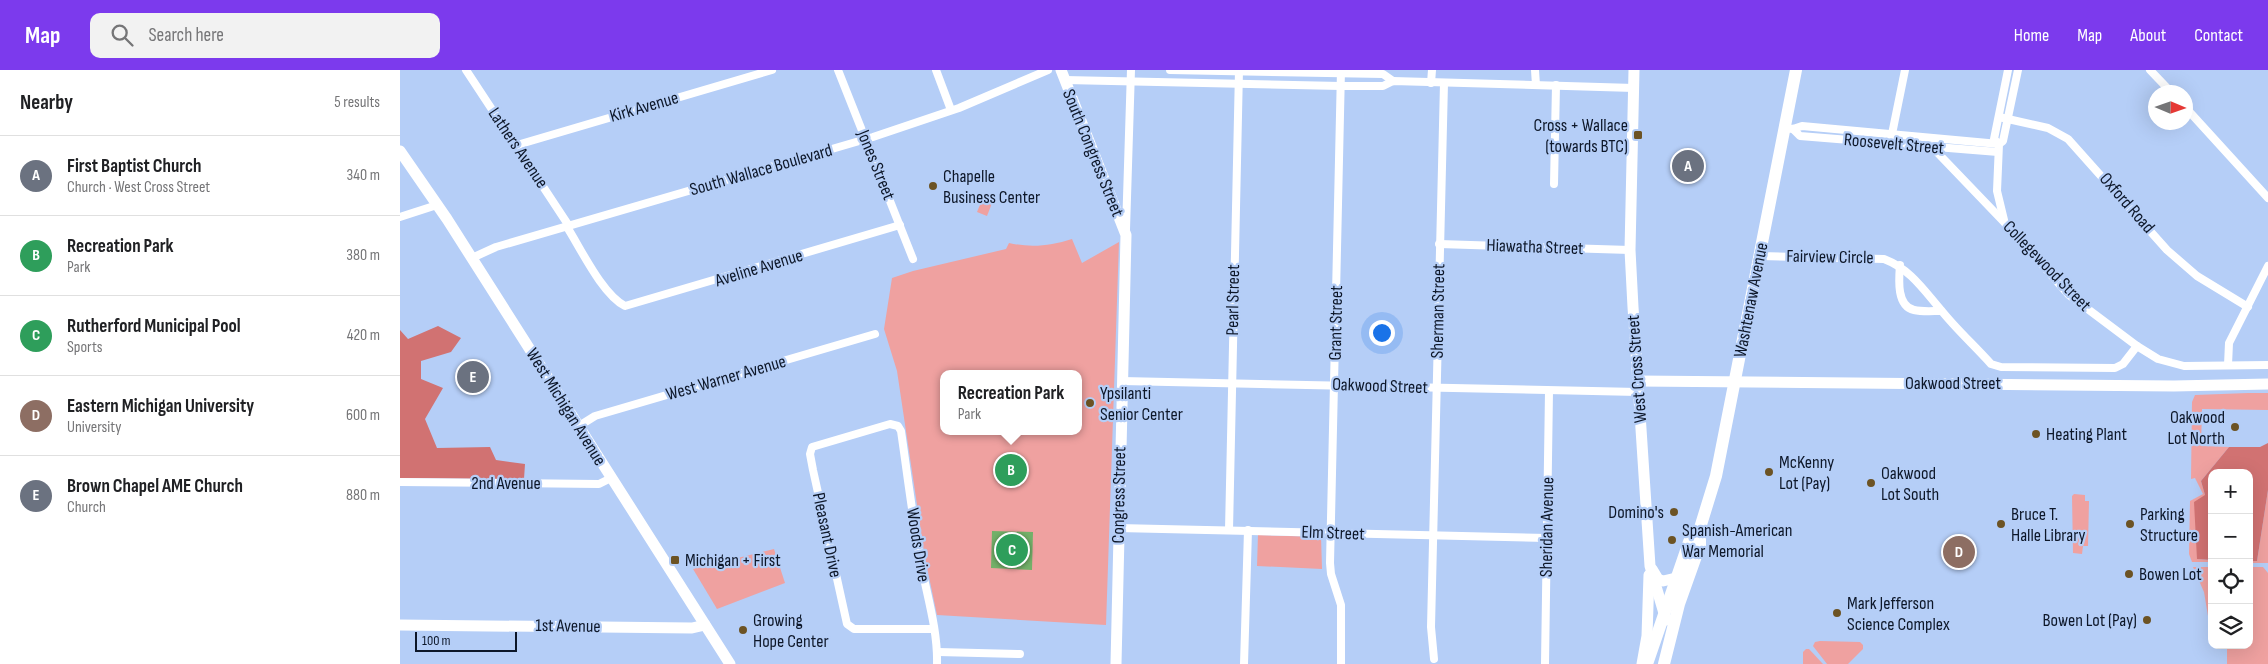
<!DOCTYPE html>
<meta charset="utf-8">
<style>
:root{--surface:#fff;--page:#f2f2f2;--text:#202124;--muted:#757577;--line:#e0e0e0;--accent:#7c3aed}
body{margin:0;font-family:"Sofia Sans Condensed",sans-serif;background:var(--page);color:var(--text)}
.controls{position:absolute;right:15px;bottom:15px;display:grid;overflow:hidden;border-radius:10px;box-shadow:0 5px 20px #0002}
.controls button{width:45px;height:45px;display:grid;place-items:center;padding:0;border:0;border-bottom:1px solid var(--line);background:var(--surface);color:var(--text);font:25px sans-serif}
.compass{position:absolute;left:1748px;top:15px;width:45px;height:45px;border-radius:50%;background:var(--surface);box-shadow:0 5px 20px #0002;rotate:92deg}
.scale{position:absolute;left:15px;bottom:12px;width:102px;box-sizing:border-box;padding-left:5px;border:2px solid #0d1729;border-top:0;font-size:14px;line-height:18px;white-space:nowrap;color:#0d1729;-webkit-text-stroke:4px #b5cef7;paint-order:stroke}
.you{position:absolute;left:981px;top:262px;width:18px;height:18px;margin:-12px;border:4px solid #fff;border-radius:50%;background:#1a73e8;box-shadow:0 0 0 8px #1a73e833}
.badge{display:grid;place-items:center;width:32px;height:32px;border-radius:50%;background:var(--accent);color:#fff;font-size:16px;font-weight:700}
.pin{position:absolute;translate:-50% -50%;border:2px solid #fff;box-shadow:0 1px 5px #0006}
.popup{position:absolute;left:540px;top:300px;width:142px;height:65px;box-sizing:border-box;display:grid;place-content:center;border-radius:10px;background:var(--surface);filter:drop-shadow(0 1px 4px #0005);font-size:16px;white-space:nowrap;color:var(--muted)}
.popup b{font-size:19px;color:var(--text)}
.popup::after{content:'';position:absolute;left:50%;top:100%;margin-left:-10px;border:10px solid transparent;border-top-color:var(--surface)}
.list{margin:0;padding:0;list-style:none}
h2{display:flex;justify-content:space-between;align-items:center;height:65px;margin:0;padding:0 20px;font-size:21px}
h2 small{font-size:16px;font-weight:400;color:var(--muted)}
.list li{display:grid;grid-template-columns:32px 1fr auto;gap:15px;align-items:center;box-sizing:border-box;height:80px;padding:0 20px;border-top:1px solid var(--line)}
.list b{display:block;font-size:19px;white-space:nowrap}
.list p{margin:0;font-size:16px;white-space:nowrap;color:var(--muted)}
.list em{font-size:16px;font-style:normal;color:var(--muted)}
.icon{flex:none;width:28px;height:28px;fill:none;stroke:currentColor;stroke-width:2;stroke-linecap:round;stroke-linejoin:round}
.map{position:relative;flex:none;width:1868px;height:594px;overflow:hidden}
header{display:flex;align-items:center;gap:30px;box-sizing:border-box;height:70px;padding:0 25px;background:var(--accent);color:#fff}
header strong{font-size:24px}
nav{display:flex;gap:28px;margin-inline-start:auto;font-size:18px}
.search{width:350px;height:45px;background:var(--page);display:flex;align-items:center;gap:12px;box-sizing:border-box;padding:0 18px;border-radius:10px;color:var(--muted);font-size:19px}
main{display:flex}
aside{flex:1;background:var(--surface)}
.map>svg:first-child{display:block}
.green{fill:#efa1a0;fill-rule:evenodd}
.forest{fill:#d17272}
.water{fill:#73b069}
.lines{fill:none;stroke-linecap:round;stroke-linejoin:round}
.street{stroke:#fff;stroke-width:8}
.secondary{stroke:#fff;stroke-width:11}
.primary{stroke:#fff;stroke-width:12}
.poi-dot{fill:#6c5324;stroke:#b5cef7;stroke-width:2}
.labels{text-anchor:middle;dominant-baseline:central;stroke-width:4.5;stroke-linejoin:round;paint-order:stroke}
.street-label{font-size:18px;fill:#0d1729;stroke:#b5cef7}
.poi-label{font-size:18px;fill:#0d1729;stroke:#b5cef7;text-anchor:start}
</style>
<header>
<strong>Map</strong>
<div class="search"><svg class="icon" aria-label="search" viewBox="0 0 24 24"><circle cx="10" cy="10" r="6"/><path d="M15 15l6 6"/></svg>Search here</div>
<nav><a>Home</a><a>Map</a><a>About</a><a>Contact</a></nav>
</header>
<main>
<aside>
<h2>Nearby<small>5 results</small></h2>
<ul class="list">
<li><span class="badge" style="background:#6b7280">A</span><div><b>First Baptist Church</b><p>Church · West Cross Street</p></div><em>340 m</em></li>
<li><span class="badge" style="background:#2e9e5b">B</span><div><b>Recreation Park</b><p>Park</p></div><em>380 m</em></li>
<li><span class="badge" style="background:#2e9e5b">C</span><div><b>Rutherford Municipal Pool</b><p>Sports</p></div><em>420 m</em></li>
<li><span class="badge" style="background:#8d6e63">D</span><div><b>Eastern Michigan University</b><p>University</p></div><em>600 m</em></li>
<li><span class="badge" style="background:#6b7280">E</span><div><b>Brown Chapel AME Church</b><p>Church</p></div><em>880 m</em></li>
</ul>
</aside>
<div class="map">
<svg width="1868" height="594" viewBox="0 0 1868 594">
<rect width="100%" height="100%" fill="#b5cef7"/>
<!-- green -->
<g class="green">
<path d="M584,125l10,3 -7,18 -10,-4z"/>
<path d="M672,169l10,24 37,-21 -13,383 -169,-10 -12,-57 -28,-187 -13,-42 8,-51 21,-7 93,-22 3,-6c22,5 41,3 63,-4zM544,304h134v57h-134z"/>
<path d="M1848,323h20v17l-66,-1 -1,37 28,1 -28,34 4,14 -8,64 15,1v2h-20l-3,-8 1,-53 13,-7 -8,-16 -4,1 1,-77 3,-7z"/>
<path d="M1868,420v73h-19v-2h8z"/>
<path d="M1674,424l11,1v6h4l-1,45h-5l-1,8 -9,-1 -1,-57z"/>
<path d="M858,465l63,2 1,32 -65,-3z"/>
<path d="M374,479l11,34 -68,26 -24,-40z"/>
<path d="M1793,497h19v58l-4,-9 -4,-24z"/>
<path d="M1849,497h14l5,6v91h-41v-18l-10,-1h32z"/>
<path d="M1420,571l40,1 3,3v4l-15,15h-21l-14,-18 2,-4z"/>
<path d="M1406,579h3l14,15h-20v-12z"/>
</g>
<!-- forest -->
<g class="forest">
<path d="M38,256l23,12 -10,14 -30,9v18l22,9 -18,31 12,29 53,-1 6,13 29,4 -1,15 -124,-1v-148l8,9z"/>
<path d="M1868,373v47l-11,71h-8v-88h-37v87l-15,-1 -3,-57 11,-7 -4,-14 28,-34h31z"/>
</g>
<!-- water -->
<path class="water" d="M592,461l41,1 -1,38 -41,-2z"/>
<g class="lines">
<!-- street -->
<g class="street">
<path d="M66,0l103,156"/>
<path d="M438,0l75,189"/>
<path d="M536,0l15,40"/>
<path d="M770,0l213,4 10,7"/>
<path d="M1135,0l1,15"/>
<path d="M1750,0l21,22"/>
<path d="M665,10l276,6h42l10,-5 241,7"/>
<path d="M1031,13l1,-13"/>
<path d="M1786,38l82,90"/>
<path d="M1599,47l49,11 20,11 99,111 30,26 51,31"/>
<path d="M1384,58l9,1 9,-3 197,18"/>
<path d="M1393,59l7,7 198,16"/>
<path d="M1491,69l14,-69"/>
<path d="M1599,74l-5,-5 14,-69"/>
<path d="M117,75l255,-75"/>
<path d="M1532,77l72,75 65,73 68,51 21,13 26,7 84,-1"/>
<path d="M1154,114l2,-99"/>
<path d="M0,147l37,-12"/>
<path d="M1604,150l-7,-29 2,-47 4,-3 15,-71"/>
<path d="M167,157c14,22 35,67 58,79l275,-81"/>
<path d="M726,160l5,-160"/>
<path d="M1039,174l191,6"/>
<path d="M1360,186l124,3c26,10 39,30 57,51 15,19 34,36 50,54l10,3 114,1 8,-4 14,-18"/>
<path d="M72,188l24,-11 377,-110 86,-29 89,-38"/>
<path d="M1500,195c-1,13 -4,41 14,45 8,2 19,1 27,1"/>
<path d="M1828,295l1,-22 39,-77"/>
<path d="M722,311l516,11"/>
<path d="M179,356l16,-10 280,-82"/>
<path d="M0,412l199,2 12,-6"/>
<path d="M718,458l429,10"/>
<path d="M829,460l10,-460"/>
<path d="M534,559h-80l-7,-5 -34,-154 -3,-16 2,-7 78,-23 8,2 3,5c6,41 11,82 18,122 6,37 19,74 18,111"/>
<path d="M538,582l82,2"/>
<path d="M1034,589l-3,-32 13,-544"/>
<path d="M844,594l4,-134"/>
<path d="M941,594v-59l-10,-31 -1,-11 11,-493"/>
<path d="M1145,594l4,-273"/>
</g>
<!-- secondary -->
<g class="secondary">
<path d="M661,0l65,165 -10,429"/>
<path d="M1234,0l-4,180 3,57 17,259 16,54"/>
<path d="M0,81l47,68 283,445"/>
<path d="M1238,311l536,5 94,-2"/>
<path d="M1252,499l6,10 5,2 13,-3"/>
<path d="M0,555l292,3 13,-3"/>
<path d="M1242,594l5,-28 2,-61"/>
</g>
<!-- primary -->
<g class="primary">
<path d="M1247,594l42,-122 11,-14"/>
<path d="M1264,594l15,-60 21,-59v-17l16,-52 80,-406"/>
</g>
</g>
<!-- markers -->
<g class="poi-dot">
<rect x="1233" y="60" width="10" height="10" rx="2.5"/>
<circle cx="533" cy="116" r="5"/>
<circle cx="690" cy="333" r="5"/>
<circle cx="1835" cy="357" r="5"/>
<circle cx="1636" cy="364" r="5"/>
<circle cx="1369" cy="402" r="5"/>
<circle cx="1471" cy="413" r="5"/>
<circle cx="1274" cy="442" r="5"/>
<circle cx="1601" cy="454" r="5"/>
<circle cx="1730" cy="454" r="5"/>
<circle cx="1272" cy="470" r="5"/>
<rect x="270" y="485" width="10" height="10" rx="2.5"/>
<circle cx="1729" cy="504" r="5"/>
<circle cx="1437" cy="543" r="5"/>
<circle cx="1747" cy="550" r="5"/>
<circle cx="343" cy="560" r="5"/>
</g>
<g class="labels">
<!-- street labels -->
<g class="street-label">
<text transform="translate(244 37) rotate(-16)">Kirk Avenue</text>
<text transform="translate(1494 74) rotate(5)">Roosevelt Street</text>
<text transform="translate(118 78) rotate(56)">Lathers Avenue</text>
<text transform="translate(693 83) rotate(68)">South Congress Street</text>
<text transform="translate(476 95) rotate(68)">Jones Street</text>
<text transform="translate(361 100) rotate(-16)">South Wallace Boulevard</text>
<text transform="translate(1727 133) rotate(49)">Oxford Road</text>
<text transform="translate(1135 177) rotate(2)">Hiawatha Street</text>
<text transform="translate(1430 187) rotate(1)">Fairview Circle</text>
<text transform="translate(1647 196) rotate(46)">Collegewood Street</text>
<text transform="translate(359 198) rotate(-17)">Aveline Avenue</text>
<text transform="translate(833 230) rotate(-89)">Pearl Street</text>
<text transform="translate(1351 230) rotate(-79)">Washtenaw Avenue</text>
<text transform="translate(1038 241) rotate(-89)">Sherman Street</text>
<text transform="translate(936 253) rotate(-89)">Grant Street</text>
<text transform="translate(1237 299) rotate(-94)">West Cross Street</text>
<text transform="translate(326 308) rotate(-16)">West Warner Avenue</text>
<text x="1553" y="313">Oakwood Street</text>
<text transform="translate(980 316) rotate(2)">Oakwood Street</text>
<text transform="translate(166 337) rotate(58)">West Michigan Avenue</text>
<text x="106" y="413">2nd Avenue</text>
<text transform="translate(719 425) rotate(-89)">Congress Street</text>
<text transform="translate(1147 457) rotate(-89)">Sheridan Avenue</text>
<text transform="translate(933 463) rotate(2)">Elm Street</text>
<text transform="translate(427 465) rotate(78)">Pleasant Drive</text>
<text transform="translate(518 475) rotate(81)">Woods Drive</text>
<text transform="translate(168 556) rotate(1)">1st Avenue</text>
</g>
<!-- poi labels -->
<g class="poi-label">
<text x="1228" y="55" text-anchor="end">Cross + Wallace<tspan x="1228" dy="21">(towards BTC)</tspan></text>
<text x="543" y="106">Chapelle<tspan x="543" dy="21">Business Center</tspan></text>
<text x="700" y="323">Ypsilanti<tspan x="700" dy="21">Senior Center</tspan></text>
<text x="1825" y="347" text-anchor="end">Oakwood<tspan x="1825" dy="21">Lot North</tspan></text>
<text x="1646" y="364">Heating Plant</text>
<text x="1379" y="392">McKenny<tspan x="1379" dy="21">Lot (Pay)</tspan></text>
<text x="1481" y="403">Oakwood<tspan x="1481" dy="21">Lot South</tspan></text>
<text x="1264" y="442" text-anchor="end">Domino's</text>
<text x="1611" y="444">Bruce T.<tspan x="1611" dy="21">Halle Library</tspan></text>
<text x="1740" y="444">Parking<tspan x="1740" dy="21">Structure</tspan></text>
<text x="1282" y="460">Spanish-American<tspan x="1282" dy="21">War Memorial</tspan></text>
<text x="285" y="490">Michigan + First</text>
<text x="1739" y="504">Bowen Lot</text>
<text x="1447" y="533">Mark Jefferson<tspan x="1447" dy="21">Science Complex</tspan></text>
<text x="353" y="550">Growing<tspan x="353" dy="21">Hope Center</tspan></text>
<text x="1737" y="550" text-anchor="end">Bowen Lot (Pay)</text>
</g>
</g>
</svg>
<div class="controls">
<button>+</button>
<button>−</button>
<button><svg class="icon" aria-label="locate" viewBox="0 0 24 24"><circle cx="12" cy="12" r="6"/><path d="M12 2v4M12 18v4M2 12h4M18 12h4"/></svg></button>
<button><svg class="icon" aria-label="layers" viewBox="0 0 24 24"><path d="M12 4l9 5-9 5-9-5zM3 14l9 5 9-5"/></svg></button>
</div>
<svg class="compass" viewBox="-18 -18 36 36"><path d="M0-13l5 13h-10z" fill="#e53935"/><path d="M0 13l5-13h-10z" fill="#757577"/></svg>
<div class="scale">100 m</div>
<div class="you"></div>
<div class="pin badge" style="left:1288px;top:96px;background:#6b7280">A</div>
<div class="pin badge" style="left:611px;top:400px;background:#2e9e5b">B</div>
<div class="popup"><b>Recreation Park</b>Park</div>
<div class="pin badge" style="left:612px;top:480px;background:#2e9e5b">C</div>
<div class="pin badge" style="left:1559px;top:482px;background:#8d6e63">D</div>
<div class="pin badge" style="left:73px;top:307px;background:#6b7280">E</div>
</div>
</main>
